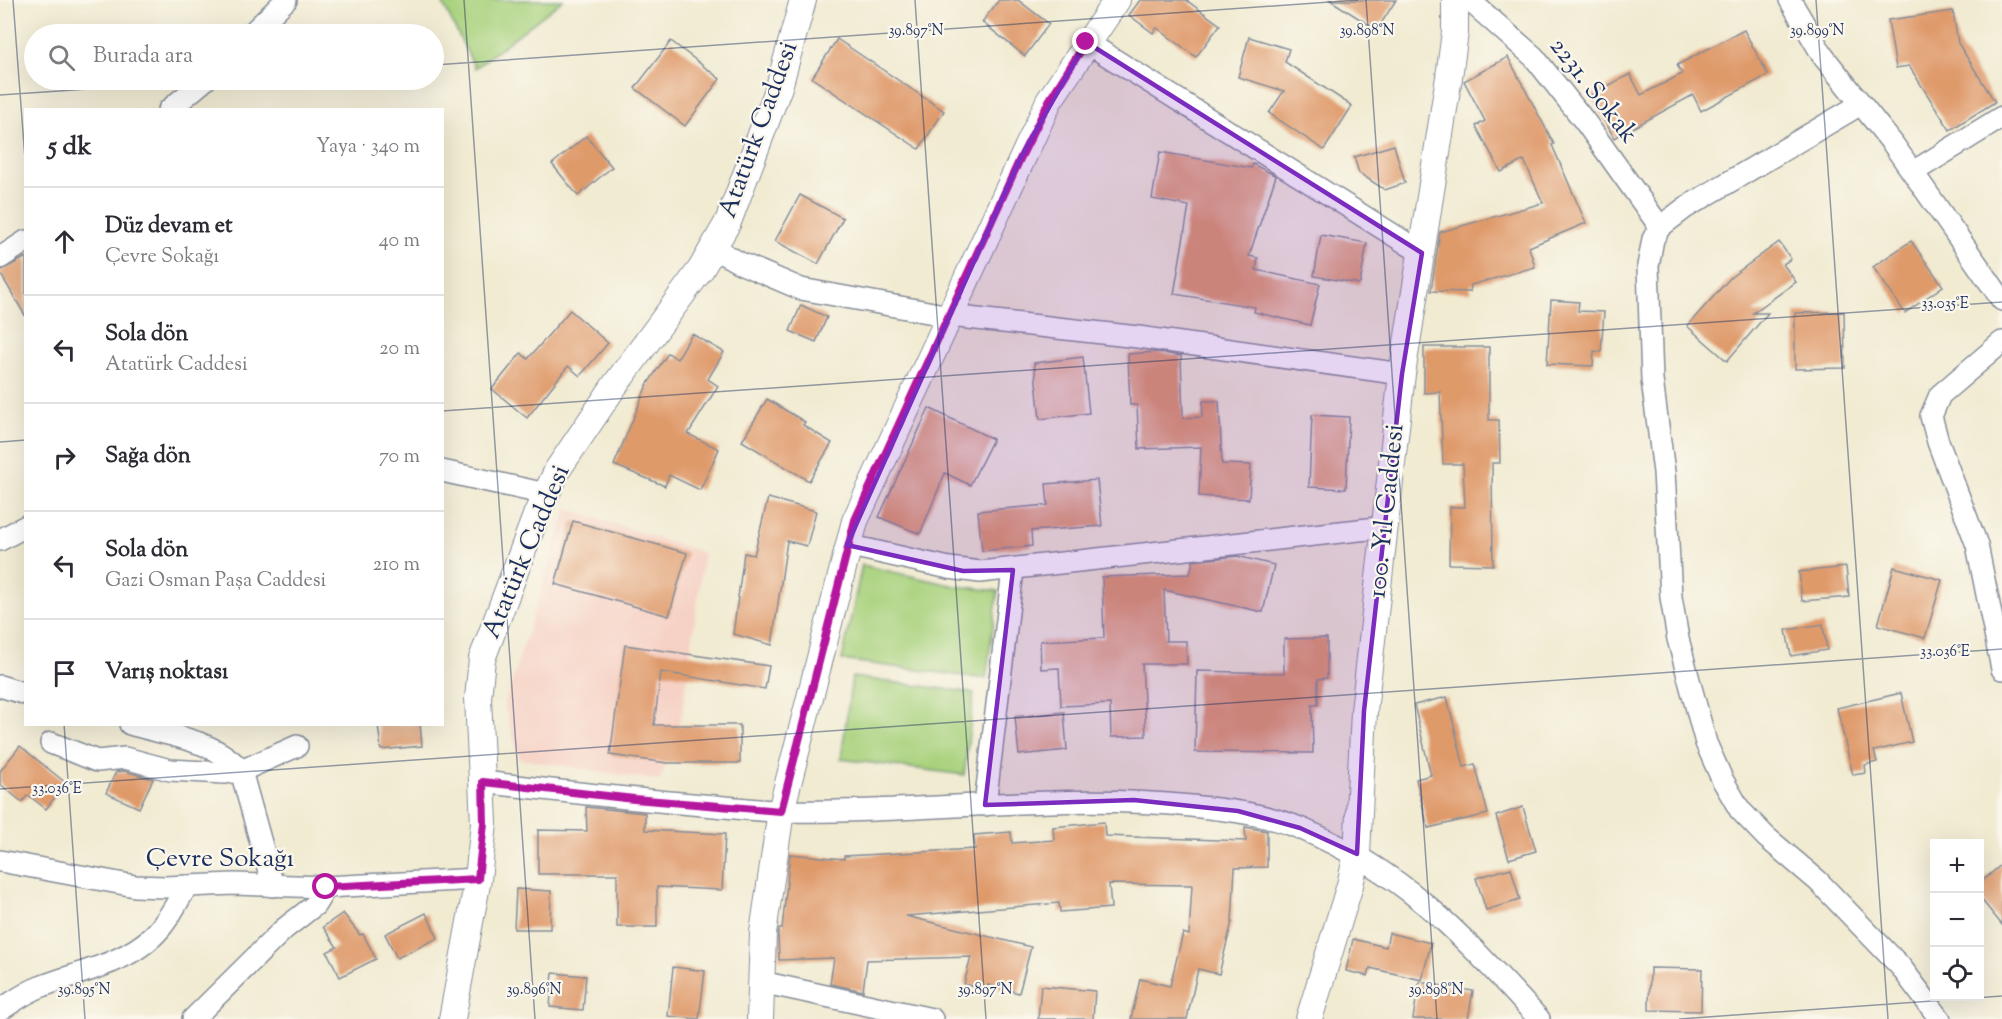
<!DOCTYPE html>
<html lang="tr">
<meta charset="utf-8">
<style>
:root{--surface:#fff;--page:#f7f7f7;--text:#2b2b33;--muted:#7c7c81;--line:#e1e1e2}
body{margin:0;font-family:"Sorts Mill Goudy",serif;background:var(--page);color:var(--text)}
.controls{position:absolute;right:18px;bottom:18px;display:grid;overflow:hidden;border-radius:0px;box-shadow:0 6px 24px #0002}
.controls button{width:54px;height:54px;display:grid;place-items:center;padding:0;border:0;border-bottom:2px solid var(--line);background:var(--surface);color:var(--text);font:30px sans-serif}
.stop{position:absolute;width:18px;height:18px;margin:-14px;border:4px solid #b5179e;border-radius:50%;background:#fff}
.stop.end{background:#b5179e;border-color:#fff;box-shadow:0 2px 6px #0008}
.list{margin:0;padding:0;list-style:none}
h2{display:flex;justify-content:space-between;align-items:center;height:78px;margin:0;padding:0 24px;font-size:26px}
h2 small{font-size:20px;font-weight:400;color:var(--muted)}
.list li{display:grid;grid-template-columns:39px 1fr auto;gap:18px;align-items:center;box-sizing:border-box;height:108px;padding:0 24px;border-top:2px solid var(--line)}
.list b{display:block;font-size:22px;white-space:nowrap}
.list p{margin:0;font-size:20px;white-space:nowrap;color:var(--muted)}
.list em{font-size:20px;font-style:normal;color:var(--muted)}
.icon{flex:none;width:33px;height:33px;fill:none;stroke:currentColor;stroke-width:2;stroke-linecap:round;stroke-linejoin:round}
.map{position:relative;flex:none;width:2002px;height:1019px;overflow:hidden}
.search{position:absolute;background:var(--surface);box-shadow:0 6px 24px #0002;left:24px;top:24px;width:420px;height:66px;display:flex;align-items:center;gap:15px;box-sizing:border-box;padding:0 21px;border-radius:33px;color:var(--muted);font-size:22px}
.panel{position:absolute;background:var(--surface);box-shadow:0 6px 24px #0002;left:24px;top:108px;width:420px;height:618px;border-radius:0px}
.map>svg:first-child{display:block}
.built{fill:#f6d1c5}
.green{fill:#a7d17c;stroke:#61806d;stroke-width:1.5}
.building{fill:#df9a6a}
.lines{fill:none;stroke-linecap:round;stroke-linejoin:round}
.minor-casing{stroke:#868d98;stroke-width:24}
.tertiary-casing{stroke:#868d98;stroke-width:28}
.minor{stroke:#fff;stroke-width:21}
.tertiary{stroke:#fff;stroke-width:26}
.route{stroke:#b5179e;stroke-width:8}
.marked{fill:#7b2cbf;fill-opacity:0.2;stroke:#7b2cbf;stroke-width:4.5;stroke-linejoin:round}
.ticks{fill:none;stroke:#1b2f5e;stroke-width:1.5;stroke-opacity:0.45}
.labels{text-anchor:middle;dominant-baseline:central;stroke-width:4.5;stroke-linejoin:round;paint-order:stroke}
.street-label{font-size:26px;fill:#1b2f5e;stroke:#fbf7ec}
.ticks-label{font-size:15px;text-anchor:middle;fill:#1b2f5e;stroke:#fbf7ec;stroke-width:4.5;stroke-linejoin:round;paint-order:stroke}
</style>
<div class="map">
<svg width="2002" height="1019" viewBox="0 0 2002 1019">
<rect width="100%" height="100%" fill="#fbf7ec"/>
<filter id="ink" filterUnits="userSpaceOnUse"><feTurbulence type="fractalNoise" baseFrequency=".0167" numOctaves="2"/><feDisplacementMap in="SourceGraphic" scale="12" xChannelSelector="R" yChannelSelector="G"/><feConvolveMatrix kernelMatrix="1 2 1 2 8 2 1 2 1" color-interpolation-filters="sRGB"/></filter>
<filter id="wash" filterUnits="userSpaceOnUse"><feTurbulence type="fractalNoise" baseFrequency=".008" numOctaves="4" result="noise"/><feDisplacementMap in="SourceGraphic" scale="24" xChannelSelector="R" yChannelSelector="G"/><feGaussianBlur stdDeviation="1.35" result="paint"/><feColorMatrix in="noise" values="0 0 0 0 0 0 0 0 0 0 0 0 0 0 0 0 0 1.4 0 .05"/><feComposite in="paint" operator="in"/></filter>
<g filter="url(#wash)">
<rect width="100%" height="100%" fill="#f1ebd2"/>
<!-- built -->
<path class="built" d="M567,509l137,44 -22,161 -22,67 -140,-22 -16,-54z"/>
<!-- green -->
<g class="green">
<path d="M441,0h122l-88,68z"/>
<path d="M862,565l93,21 43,5 -12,88 -144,-19z"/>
<path d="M852,677l122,16 -10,82 -123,-16z"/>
</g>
<g id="blocks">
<!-- building -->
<g class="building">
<path d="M999,0h19l31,24 -24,32 -43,-34z"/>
<path d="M1140,0h46l34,25 -24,32 -39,-29 -4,5 -24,-18z"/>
<path d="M1330,0h66l-19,30z"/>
<path d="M1953,11l5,32 37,59 -45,28 -41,-64 -13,2 -8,-48z"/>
<path d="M1744,30l24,45 -67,36 -8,-16 -79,43 -23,-43 39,-21 11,21 41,-21 -5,-9z"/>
<path d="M1249,37l40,12 -4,13 67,44 -28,44 -55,-37 15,-22 -46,-14z"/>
<path d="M837,39l107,72 -25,38 -107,-71z"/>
<path d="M671,41l49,38 -35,47 -50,-38z"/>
<path d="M1508,57l46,87 -2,1 34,78 -57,24 6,20 -64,18 -1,7 -39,-1 9,-59 103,-29 -19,-43 -23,12 -25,-46 9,-5 -21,-40z"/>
<path d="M586,136l26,31 -34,29 -26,-32z"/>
<path d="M1394,145l11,38 -20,7 -26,-17 -5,-16z"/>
<path d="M1160,152l91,16 2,-4 23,12 -27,80 9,2 -2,12 64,14 -10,41 -56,-13 1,-5 -81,-13 15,-88 -37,-7z"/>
<path d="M800,195l43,23 -25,46 -43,-23z"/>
<path d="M1321,235l46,8 -7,41 -46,-8z"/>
<path d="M1911,241l32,45 -38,27 -32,-46z"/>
<path d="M1779,242l12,17 -8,5 13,18 -43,31h15l-41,48 -40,-35 44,-49z"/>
<path d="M26,257v60l-26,-44v-2z"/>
<path d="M1551,300l28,2 -1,9 26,1 -3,40 -7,-1 -1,15 -46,-2z"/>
<path d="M801,305l26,12 -11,25 -26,-11z"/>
<path d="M570,310l38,33 -28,33 -12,-10 -41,52 -35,-29 29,-36 7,6z"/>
<path d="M1844,312l1,56 -50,1v-56z"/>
<path d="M692,334l32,18 -16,27 10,7 -30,48 31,15 -19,41 -31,-15 -4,11 -51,-21 33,-80 21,-32 9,6z"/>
<path d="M1424,347h65v73h10l1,43h-8l1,102 -44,-1 1,-57h15l-2,-43h-20l-3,-72 -16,1z"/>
<path d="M1157,352l24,4 2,62 19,-1 1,-16h16l3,63 29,1 -2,34 -50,-3 2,-49 -62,2 -2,-44h-7l-2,-51z"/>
<path d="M1083,357l6,56 -49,6 -6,-56z"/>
<path d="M767,399l38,23 -2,3 29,18 -23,38 -67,-40z"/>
<path d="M929,408l64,31 -23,46 -25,-12 -25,61 -41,-17z"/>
<path d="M1312,415l37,2 -3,72 -37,-2z"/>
<path d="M1097,480l5,46 -71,5 1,15 -50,5 -4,-40 70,-6 -2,-21z"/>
<path d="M768,498l48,13 -9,35 -20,-5 -15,104 -39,-11 11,-81 10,2z"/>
<path d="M573,521l114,32 -18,63 -114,-32z"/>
<path d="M1237,556l37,9 -11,47 -99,-22 2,51h20l1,23h-45l4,72 -35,1 -1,-33 -49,2 -2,-38 -18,1 -1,-28 64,-3 -2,-61 88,-3 3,-13z"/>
<path d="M1846,567l3,30 -47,4 -3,-29z"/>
<path d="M1894,567l48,13 -17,58 -47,-13z"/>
<path d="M1823,624l4,26 -36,6 -5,-26z"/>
<path d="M1327,638v40l-9,1v26h-6l1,48 -118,-1 2,-81 87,2v-34z"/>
<path d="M625,645l144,21 -4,23 -104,-17 -7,53h86v38h-73l-57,-8z"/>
<path d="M1901,693l11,49 -38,9 3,11 -12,3 1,8 -13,2 -16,-67z"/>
<path d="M1447,697l17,70 11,-3 13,50 -60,14 -12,-49 15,-4 -17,-70z"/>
<path d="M1064,712l3,38 -48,5 -4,-38z"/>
<path d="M378,724h42l2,22 -41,4z"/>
<path d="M20,746l46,37 -20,26 -18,-14 -6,7 -22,-18v-13z"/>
<path d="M124,771l29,8 -14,29 -33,-15 10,-21z"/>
<path d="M586,807l59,6v17l80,4 -3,56 -65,-3v40h-40v-53h-79v-44l49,1z"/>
<path d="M1523,807l13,44 -27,8 -13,-43z"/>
<path d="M1104,822l1,14 141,5 -1,-14 22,4v36l-32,1 -3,54 -13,52 -21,-5 -11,50h-56l9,-40 30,7 13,-53 6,2 3,-50 -83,-1 2,24 -51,4 -1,-9 -153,13 125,31 -12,46 -31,-8 -2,5 -22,-6 7,-27 -104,3 -4,31 -33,-7 4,-26 -55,2 -1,-26 1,-5h3l8,-75 54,5v-3l131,-7 -1,-14 37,-3 1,11 42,-3 -1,-13z"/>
<path d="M2002,864v61l-22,-27v-15z"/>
<path d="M1511,868l9,32 -34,10 -10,-32z"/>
<path d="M516,889l35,2 -1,38h-36z"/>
<path d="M343,913l17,22 3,-1 13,25 -36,18 -13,-25 10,-5 -14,-20z"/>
<path d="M426,913l12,25 -41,20 -12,-24z"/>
<path d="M1389,933l42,10 -9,37 -52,-12 -2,8 -22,-5 7,-32 33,8z"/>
<path d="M673,967l32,4 -6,48 -31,-3z"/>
<path d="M1650,968l52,1 -1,42 -52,-1z"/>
<path d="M553,973l33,3 -3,34 -33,-3z"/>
<path d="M1419,982l54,9 -5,28h-55z"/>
<path d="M1041,986l54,5 -2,28h-55z"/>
</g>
</g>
</g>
<g filter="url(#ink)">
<use href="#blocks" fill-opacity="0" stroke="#868d98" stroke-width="1.5"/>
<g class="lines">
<defs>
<g id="minor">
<path d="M1469,0l65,57 52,66 74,104"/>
<path d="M1790,0l33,56 70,88 109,156"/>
<path d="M251,34l35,-34"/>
<path d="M1086,42l336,211"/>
<path d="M1861,104l-176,104 -25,19 -7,12 -5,27 4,114 12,92 7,125 7,42 28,104 16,36 18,31 26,27 52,44 82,85 40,53"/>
<path d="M169,110l36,-30"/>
<path d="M1913,172l89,-55"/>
<path d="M713,248l27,15 61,26 149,27 188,21 264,37"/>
<path d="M0,258l26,-17"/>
<path d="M2002,342l-62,53 -9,21 7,26 39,103 25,124"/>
<path d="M442,471l104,23"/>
<path d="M0,540l26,-14"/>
<path d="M847,545l102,23 31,4 406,-45"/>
<path d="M0,686l26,8"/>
<path d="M130,724c36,11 87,16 111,47l32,115"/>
<path d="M51,743l46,18 28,-3 45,12 54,3 17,-2 56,-25"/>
<path d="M483,782c73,9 147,17 220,23 27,2 53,6 80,6 136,3 273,-19 408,-5 38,4 76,8 111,23 108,46 160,107 237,190"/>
<path d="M985,805l28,-235"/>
<path d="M0,861l135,25 30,1 69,-3 92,3 152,-8"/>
<path d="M761,982l171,37"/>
<path d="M0,1010c13,-8 26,-18 40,-23 37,-15 83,-22 113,-51 15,-14 24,-34 34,-50"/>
<path d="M193,1019l91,-90 31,-24 11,-18"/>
</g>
<g id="tertiary">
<path d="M452,1019l26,-140 6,-56 -6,-125 4,-39 55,-146 21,-44 57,-84 86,-116 27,-47 51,-135 24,-87"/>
<path d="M760,1019l3,-86 18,-122 74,-290 194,-420 68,-101"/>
<path d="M1309,1019l41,-134 7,-31 7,-143 38,-337 47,-297 6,-45v-32"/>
</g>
</defs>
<!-- minor casing -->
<use href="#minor" class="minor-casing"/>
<!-- tertiary casing -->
<use href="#tertiary" class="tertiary-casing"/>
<!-- minor -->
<use href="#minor" class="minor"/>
<!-- tertiary -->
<use href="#tertiary" class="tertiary"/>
</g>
</g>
<g class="lines" filter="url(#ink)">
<!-- route -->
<path class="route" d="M326,887l152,-8 6,-56 -1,-41 151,17 147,12 74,-291 165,-361 29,-58 37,-59"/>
</g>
<!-- marked area -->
<path class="marked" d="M1086,42l336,211 -20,121 -38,337 -7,143 -57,-26 -62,-17 -104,-11 -149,5 28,-235 -50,1 -116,-26 173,-386z"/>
<!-- ticks -->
<path class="ticks" d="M13,0l13,172M464,0l71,1019M915,0l71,1019M1366,0l71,1019M1816,0l72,1019M434,65l924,-65M0,95l221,-15M442,411l1560,-109M0,442l26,-2M64,724l21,295M0,789l2002,-140M1679,1019l323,-23"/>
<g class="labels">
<!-- street labels -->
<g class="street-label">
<text transform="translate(1593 91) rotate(52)">2231. Sokak</text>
<text transform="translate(759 130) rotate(-70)">Atatürk Caddesi</text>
<text transform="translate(1387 511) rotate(-84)">100. Yıl Caddesi</text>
<text transform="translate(527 552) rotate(-67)">Atatürk Caddesi</text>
<text x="220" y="859">Çevre Sokağı</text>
</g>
</g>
<g class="ticks-label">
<text x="916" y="35">39.897°N</text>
<text x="1367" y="35">39.898°N</text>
<text x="1817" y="35">39.899°N</text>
<text x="1945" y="308">33.035°E</text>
<text x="1945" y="656">33.036°E</text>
<text x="57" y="793">33.036°E</text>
<text x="84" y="994">39.895°N</text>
<text x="534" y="994">39.896°N</text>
<text x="985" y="994">39.897°N</text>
<text x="1436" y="994">39.898°N</text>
</g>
</svg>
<div class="controls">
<button>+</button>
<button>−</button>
<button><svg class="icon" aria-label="locate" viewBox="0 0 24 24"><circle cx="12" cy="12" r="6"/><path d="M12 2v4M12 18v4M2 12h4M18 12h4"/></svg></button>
</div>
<div class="stop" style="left:326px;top:887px"></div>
<div class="stop end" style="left:1086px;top:42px"></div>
<div class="search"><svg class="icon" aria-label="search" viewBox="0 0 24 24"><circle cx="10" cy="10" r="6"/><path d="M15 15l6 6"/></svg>Burada ara</div>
<section class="panel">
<h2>5 dk<small>Yaya · 340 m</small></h2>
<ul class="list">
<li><svg class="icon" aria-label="ahead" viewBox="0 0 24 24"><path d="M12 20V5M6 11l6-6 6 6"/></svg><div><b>Düz devam et</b><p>Çevre Sokağı</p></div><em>40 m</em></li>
<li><svg class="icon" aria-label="left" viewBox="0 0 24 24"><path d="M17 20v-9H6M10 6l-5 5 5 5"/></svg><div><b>Sola dön</b><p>Atatürk Caddesi</p></div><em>20 m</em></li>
<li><svg class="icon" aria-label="right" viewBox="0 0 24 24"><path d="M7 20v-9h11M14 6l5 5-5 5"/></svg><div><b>Sağa dön</b></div><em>70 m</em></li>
<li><svg class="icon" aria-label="left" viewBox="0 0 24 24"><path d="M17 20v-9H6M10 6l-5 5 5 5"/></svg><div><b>Sola dön</b><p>Gazi Osman Paşa Caddesi</p></div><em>210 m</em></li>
<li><svg class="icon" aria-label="arrive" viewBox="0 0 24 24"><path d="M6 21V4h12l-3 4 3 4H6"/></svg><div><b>Varış noktası</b></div></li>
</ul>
</section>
</div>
